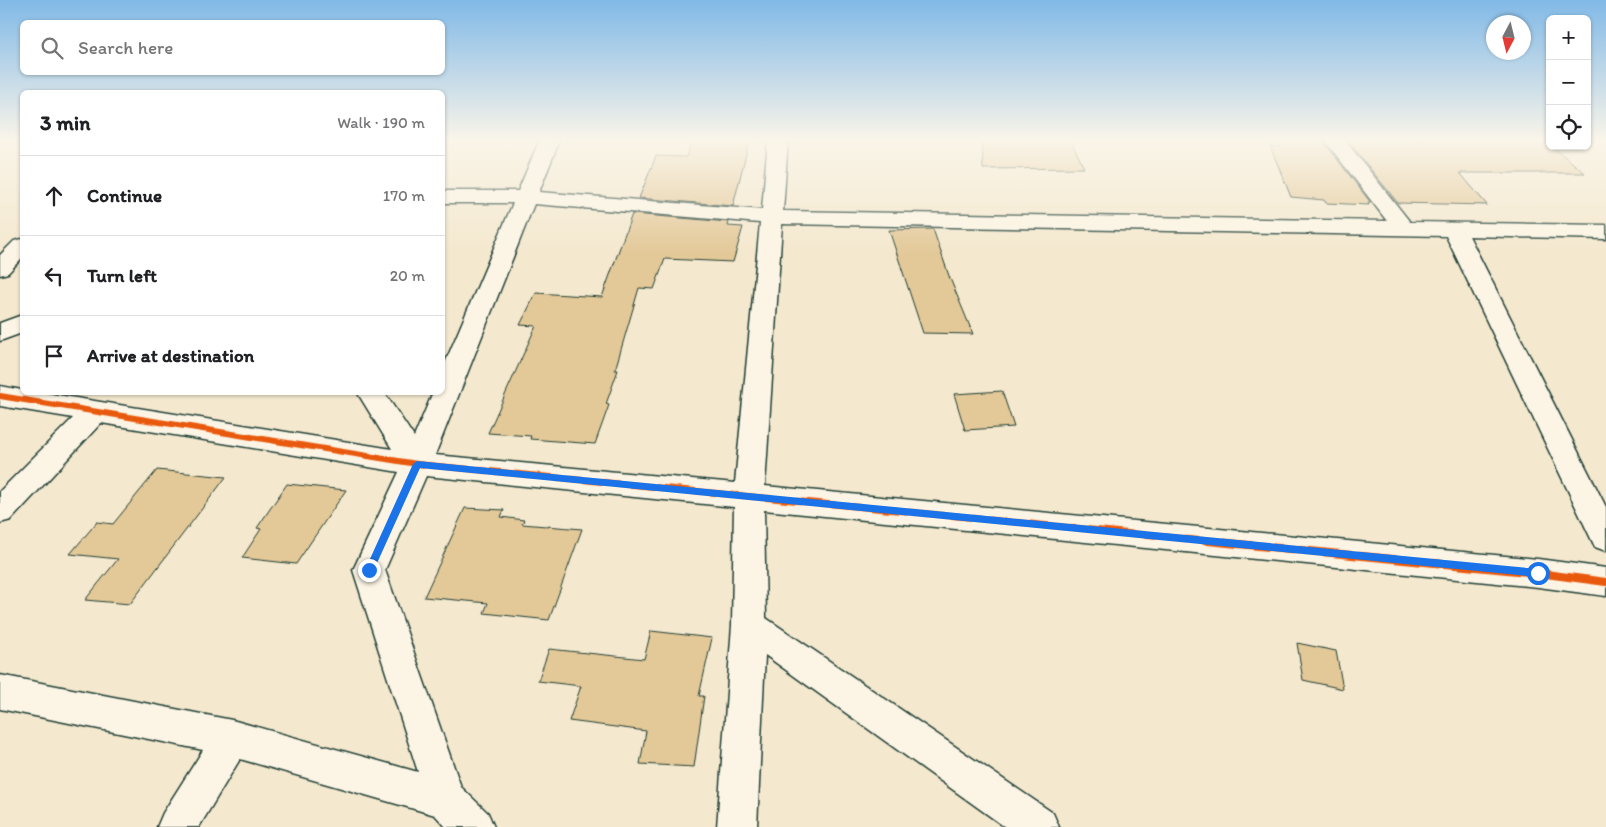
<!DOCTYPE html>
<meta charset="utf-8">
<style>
:root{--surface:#fff;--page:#f6f6f6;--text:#202124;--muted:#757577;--line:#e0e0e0}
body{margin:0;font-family:Itim,sans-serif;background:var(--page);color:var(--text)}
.controls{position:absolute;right:15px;top:15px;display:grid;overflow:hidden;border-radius:8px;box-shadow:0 1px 4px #0004}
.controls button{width:45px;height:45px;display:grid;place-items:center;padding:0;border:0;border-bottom:1px solid var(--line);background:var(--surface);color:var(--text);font:25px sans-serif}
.compass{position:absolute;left:1486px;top:15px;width:45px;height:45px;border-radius:50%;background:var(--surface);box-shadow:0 1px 4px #0004;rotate:187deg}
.stop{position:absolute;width:15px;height:15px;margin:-11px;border:4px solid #1a73e8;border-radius:50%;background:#fff}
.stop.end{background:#1a73e8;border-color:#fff;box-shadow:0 1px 5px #0008}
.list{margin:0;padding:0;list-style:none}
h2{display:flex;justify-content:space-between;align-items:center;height:65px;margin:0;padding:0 20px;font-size:21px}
h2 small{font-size:16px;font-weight:400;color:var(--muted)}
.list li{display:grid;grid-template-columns:32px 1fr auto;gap:15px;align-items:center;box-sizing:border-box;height:80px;padding:0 20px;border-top:1px solid var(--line)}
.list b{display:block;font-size:19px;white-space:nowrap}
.list em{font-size:16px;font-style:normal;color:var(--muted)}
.icon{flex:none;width:28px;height:28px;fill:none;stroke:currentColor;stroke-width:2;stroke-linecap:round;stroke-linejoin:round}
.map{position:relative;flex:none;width:1606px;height:827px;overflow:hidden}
.search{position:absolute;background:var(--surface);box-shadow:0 1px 4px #0004;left:20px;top:20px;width:425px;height:55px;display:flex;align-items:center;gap:12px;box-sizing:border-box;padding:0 18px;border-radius:8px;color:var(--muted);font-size:19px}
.panel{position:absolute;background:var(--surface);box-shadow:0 1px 4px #0004;left:20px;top:90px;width:425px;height:305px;border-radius:8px}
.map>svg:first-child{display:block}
.building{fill:#e3c898;stroke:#1f3d34}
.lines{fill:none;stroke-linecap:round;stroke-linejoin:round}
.minor-casing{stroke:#1f3d34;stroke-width:3}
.minor{fill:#fcf5e5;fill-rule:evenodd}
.cycleway-far1-casing{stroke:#fcf5e5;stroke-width:9}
.cycleway-casing{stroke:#fcf5e5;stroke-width:11}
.cycleway-far1{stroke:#e8590c;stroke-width:6}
.cycleway{stroke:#e8590c;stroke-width:8}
.route{fill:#1a73e8}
</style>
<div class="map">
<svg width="1606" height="827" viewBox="0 0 1606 827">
<rect width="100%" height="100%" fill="#f4e8ce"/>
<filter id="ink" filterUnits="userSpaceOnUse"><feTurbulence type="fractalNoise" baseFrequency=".02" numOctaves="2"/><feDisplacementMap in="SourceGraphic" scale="10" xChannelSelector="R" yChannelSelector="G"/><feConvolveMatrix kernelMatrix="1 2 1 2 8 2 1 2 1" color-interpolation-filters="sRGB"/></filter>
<g filter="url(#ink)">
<!-- building -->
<g class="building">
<path d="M982,139h88l14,29 -101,1z"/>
<path d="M1276,139l47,2 48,62h-3l1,2 -43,-2 -2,-3 -33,-3 -21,-51 11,1z"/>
<path d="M1543,139l42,34h-125l27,32 -89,-2 -50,-62z"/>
<path d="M692,141l57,1 -16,64 -94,-8 17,-42 30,1z"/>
<path d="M632,214l97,8 -1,4 15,1 -10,35 -68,-3 -11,30 -15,-1 -24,82h3l-12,34 3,1 -14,39 -65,-5 1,-3 -43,-3 48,-107 -16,-1 16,-32 66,4z"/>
<path d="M933,229l16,47 24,58 -50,-1 -34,-103z"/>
<path d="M1002,391l12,36 -49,3 -11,-36z"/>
<path d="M157,470l69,7 -96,127 -45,-4 33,-41 -48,-5 27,-32 16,2z"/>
<path d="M287,484l59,6 -50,74 -54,-6 19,-29 -4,-1z"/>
<path d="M465,508l39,2 -3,7 23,3 -2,4 60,5 -33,91 -65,-7 4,-10 -64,-6z"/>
<path d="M651,631l61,7 -13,58h5l-10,71 -54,-3 6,-33 -77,-10 12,-35 -43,-5 11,-32 95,10z"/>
<path d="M1297,643l39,8 7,38 -40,-9z"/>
</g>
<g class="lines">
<defs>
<g id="minor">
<path d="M540,139h20l-21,53 223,18 6,-71h20l-5,72 604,10 -63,-82h20l66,83 196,3v14l-137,-3 137,271v44l-11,-4 -149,-311 -664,-12 -17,262 773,73 68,9v28l-68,-9 -774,-77 2,108 287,195 6,14h-54l-240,-172 -8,172h-40l15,-202 2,-118 -308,-31 -41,94 76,217 27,26 6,14h-48l-11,-12 -195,-56 -41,68h-42l6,-14 40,-63 -203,-41v-34l232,45 186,52 -65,-202 46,-98 -298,-49 -90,97 -11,3v-32l73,-73 -73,-12v-20l22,4v2h17l353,57 -35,-57h27l30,45 19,-45h9v-22l71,-167h-71v-12h76zM534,204l226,19 -25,260 -300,-28z"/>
<path d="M22,239v19l-14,15 -8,2v-20l14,-14z"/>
<path d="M22,315v18l-22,8v-18z"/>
</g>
</defs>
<!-- minor casing -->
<use href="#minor" class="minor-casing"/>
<!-- minor -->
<use href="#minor" class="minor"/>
<defs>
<path id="cycleway-far1" d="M0,396l417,68 803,78"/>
<path id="cycleway" d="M1207,541l331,32 68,9"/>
</defs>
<!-- cycleway-far1 casing -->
<use href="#cycleway-far1" class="cycleway-far1-casing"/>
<!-- cycleway casing -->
<use href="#cycleway" class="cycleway-casing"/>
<!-- cycleway-far1 -->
<use href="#cycleway-far1" class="cycleway-far1"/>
<!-- cycleway -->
<use href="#cycleway" class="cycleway"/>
</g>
</g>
<!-- sky -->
<linearGradient id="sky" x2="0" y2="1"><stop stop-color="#81b9e7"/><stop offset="0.55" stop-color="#faf5e9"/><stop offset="1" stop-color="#faf5e9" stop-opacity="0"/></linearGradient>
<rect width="1606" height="255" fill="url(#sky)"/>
<!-- route -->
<path class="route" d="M417,461l1121,108 5,4 -5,4 -1118,-109 -47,104h-7l-1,-2 48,-106z"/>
</svg>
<div class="controls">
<button>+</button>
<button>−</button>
<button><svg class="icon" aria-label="locate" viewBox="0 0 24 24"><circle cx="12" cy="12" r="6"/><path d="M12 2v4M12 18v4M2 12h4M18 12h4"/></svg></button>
</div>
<svg class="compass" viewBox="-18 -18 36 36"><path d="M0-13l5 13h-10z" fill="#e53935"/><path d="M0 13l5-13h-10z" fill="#757577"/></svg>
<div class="stop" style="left:1538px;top:573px"></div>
<div class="stop end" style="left:369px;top:570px"></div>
<div class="search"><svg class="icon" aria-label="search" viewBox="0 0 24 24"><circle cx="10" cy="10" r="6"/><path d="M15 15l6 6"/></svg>Search here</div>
<section class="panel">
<h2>3 min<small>Walk · 190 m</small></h2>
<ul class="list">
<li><svg class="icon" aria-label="ahead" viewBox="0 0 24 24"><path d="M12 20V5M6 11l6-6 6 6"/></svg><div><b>Continue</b></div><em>170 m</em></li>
<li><svg class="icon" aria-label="left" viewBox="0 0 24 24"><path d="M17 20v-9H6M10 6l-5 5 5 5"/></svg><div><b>Turn left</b></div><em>20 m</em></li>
<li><svg class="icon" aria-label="arrive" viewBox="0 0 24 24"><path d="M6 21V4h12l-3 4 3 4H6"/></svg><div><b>Arrive at destination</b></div></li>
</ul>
</section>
</div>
